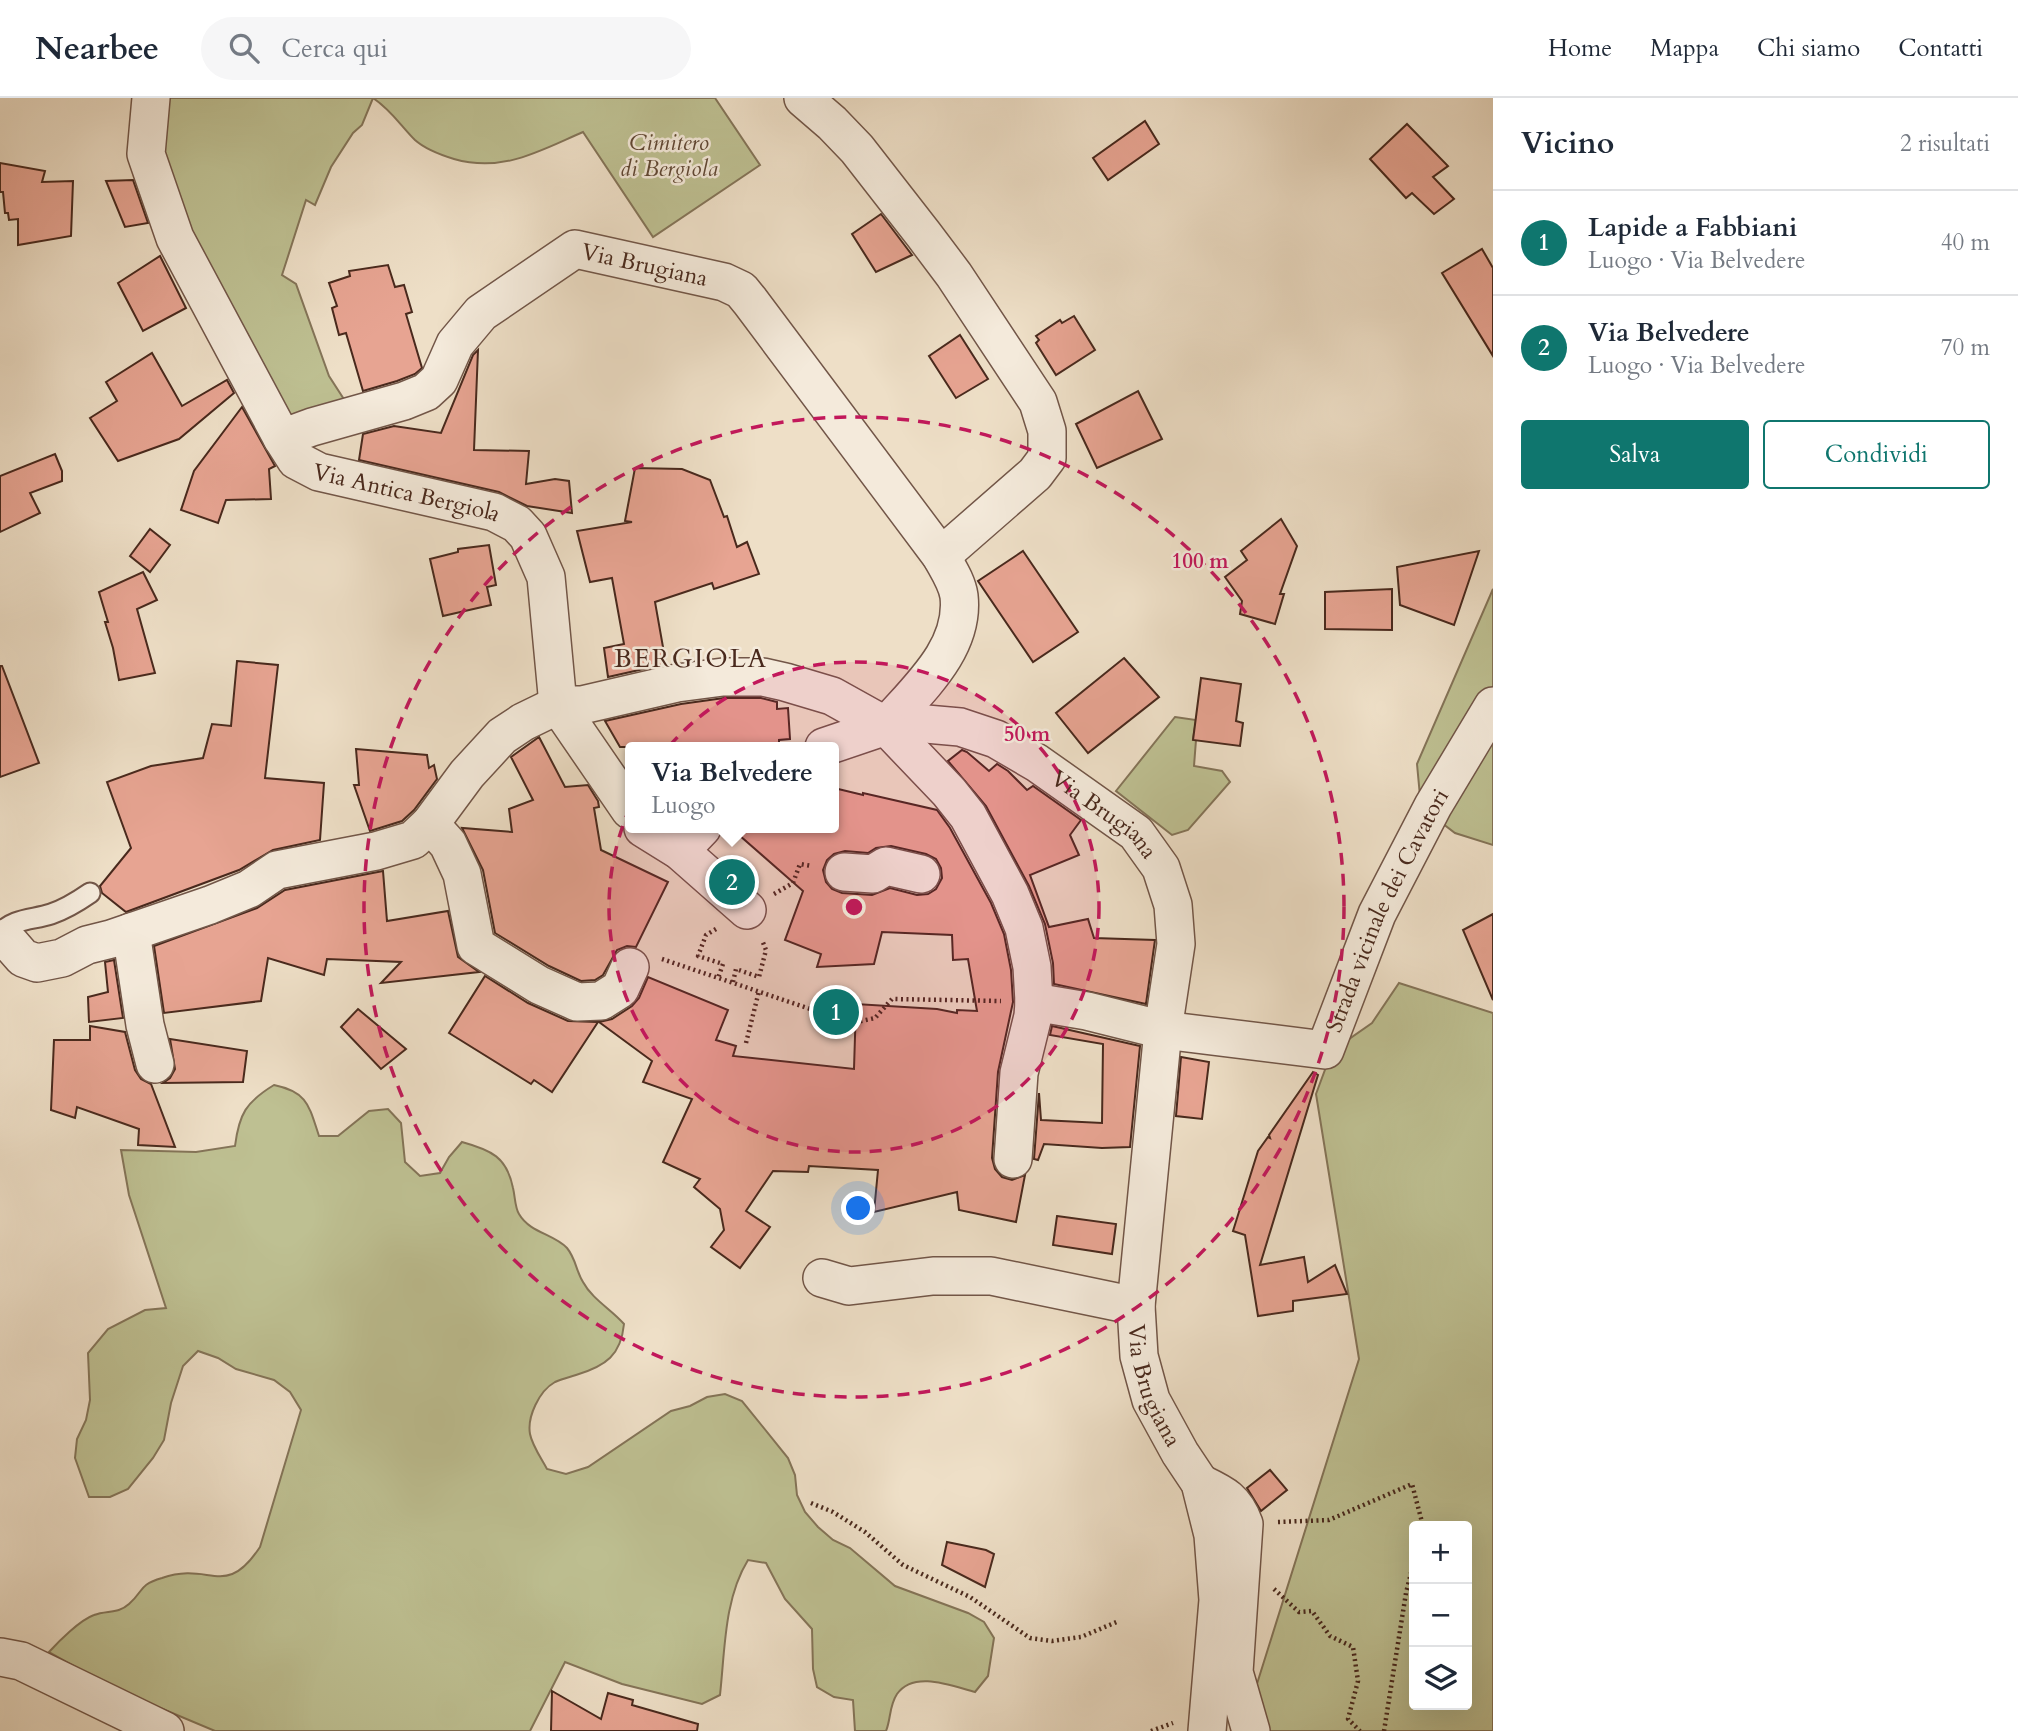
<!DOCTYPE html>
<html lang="it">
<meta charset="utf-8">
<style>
:root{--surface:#fff;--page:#f6f6f7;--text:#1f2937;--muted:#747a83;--line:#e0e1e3;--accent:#0f766e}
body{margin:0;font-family:Cardo,serif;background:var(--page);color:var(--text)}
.controls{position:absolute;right:21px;bottom:21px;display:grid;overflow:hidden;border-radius:7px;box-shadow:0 7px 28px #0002}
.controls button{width:63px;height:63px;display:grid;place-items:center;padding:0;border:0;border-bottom:2px solid var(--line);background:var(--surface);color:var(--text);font:35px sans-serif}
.you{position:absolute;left:859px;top:1111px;width:24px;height:24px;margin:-18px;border:5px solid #fff;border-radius:50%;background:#1a73e8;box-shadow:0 0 0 10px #1a73e833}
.badge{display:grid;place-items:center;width:46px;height:46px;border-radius:50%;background:var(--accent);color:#fff;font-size:23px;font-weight:700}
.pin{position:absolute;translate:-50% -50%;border:4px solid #fff;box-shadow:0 2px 7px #0006}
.popup{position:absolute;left:625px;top:644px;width:214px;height:91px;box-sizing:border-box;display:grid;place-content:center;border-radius:7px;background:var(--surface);filter:drop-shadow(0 2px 5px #0005);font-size:23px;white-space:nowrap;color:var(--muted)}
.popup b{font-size:26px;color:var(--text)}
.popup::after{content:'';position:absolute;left:50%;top:100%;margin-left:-14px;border:14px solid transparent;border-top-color:var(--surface)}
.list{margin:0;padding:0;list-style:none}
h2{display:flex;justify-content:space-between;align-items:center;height:91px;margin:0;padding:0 28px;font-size:30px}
h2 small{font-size:23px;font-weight:400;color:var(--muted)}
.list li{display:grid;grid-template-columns:46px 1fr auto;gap:21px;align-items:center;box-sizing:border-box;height:105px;padding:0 28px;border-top:2px solid var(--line)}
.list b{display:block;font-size:26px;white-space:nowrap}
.list p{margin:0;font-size:23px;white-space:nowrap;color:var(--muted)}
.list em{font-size:23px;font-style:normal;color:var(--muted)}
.actions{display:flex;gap:14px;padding:21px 28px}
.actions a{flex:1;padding:16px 0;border:2px solid var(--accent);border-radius:7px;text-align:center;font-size:24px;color:var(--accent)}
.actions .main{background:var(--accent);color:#fff}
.icon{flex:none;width:38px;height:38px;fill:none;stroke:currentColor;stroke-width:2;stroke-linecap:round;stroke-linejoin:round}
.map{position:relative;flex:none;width:1493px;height:1633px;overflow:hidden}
header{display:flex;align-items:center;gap:42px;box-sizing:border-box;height:98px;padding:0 35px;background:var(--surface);border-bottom:2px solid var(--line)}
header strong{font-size:33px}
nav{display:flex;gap:38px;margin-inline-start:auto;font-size:24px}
.search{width:490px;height:63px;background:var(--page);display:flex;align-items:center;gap:18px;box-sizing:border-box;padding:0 24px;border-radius:38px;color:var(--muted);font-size:26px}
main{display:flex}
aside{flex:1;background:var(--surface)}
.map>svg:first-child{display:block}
.green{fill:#bec092;stroke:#847458;stroke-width:2;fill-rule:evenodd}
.building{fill:#e7a492;stroke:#49291d;stroke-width:2;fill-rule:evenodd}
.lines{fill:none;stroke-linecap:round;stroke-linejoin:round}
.lane-casing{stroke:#725648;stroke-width:23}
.street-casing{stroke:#725648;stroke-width:40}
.path{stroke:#49291d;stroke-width:4.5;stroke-dasharray:2 3.5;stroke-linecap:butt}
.lane{stroke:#f4eadb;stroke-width:19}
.street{stroke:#f4eadb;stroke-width:37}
.ring{fill:none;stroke:#c2185b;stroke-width:3.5;stroke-dasharray:12 9}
.labels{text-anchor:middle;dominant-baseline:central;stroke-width:5;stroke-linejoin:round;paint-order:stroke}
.park-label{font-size:23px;font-style:italic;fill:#604734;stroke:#f4eadb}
.street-label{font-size:23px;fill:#49291d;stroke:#f4eadb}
.quarter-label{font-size:26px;letter-spacing:2px;fill:#49291d;stroke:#f4eadb}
.centre{fill:#c2185b;stroke:#f4eadb;stroke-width:3.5}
.ring-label{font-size:21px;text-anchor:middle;font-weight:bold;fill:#c2185b;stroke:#f4eadb;stroke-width:5;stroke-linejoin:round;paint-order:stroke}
</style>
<header>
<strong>Nearbee</strong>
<div class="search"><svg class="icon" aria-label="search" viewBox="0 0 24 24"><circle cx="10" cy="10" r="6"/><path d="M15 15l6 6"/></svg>Cerca qui</div>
<nav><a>Home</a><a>Mappa</a><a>Chi siamo</a><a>Contatti</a></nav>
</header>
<main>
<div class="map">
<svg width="1493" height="1633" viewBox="0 0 1493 1633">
<rect width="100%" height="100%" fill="#eedfc7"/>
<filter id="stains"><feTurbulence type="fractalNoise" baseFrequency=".00286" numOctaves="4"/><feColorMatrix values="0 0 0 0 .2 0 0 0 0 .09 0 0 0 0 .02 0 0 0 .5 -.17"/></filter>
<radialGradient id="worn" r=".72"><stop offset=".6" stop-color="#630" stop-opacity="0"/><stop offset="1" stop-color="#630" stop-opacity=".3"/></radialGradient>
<!-- green -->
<g class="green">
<path d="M160,0h555l45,67 -107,72 -70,-105c-44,19 -80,41 -129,27 -13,-4 -29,-10 -39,-19 -14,-14 -24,-30 -42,-42l-11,27 -9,8 -22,34 -16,38 -9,-5 -24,75 14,9 33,92 18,28 -63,20 -93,-173 -28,-103z"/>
<path d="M1493,491v256l-38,-12 -34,-26 -4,-43z"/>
<path d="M1175,619l21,3 -3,19 3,1 -2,26 28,5 8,11 -42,48 -16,5 -56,-44z"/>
<path d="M1399,885l94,30v718h-247l-1,-9 114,-363 -43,-265 16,-43 40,-28zM1414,1428h53v179h-53z"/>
<path d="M274,987c34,7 35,21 45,51h19l31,-25 19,-2 13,14 4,39 15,14 20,-3 9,-16 13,-15c29,8 45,15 51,46 2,8 2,20 6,26 11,19 35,20 48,34 9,11 9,23 16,34 9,17 29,28 41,42 -3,31 -18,42 -48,51 -6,2 -15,4 -21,7 -16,9 -28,35 -25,52 2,11 11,24 17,35l19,5 22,-7 83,-56 19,-5 17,-9 18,-3 17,7 46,57 7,17 2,20 8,17 13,15 15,13 17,8 45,38 73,27 16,9 10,16 -6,38 -13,16c-23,-6 -61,-22 -78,2 -8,12 -6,25 -11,37h-31l-2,-31 -19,-3 -17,-10 -4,-18 -1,-40 -27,-30 -19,-36 -18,-3c-24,39 -23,90 -28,135l-18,9 -80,-20 -57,-22 -35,69h-315l-100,-42 -66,-37c10,-11 31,-32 45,-37 13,-5 24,-1 35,-11 15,-13 9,-19 33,-26 49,-17 63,22 98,-31l41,-137 -11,-18 -16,-12 -38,-11 -18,-11 -20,-7 -15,15 -12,37 -7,37 -11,18 -25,31 -18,8h-21l-14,-39 2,-19 9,-19 4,-20 -2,-47 20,-24 37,-19 21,-2 -37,-113 -8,-45 75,2 39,-6c4,-32 11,-44 39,-61z"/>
</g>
<!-- building -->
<g class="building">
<path d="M1145,23l14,23 -51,36 -15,-22z"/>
<path d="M1407,26l41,42 -15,11 21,22 -20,15 -22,-21 -6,5 -36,-39z"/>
<path d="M0,65l45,8 -3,11 31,-1 -2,55 -53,9v-26l-9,1 -1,-7h-3l-2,-21h-3z"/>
<path d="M133,82l15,43 -23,4 -19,-46z"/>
<path d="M881,116l31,41 -36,17 -24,-38z"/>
<path d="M1482,151l11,19v88l-51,-83z"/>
<path d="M160,158l26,52 -43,23 -25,-48z"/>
<path d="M388,167l7,22 9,-2 8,27 -6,2 16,54 -7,6 -18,7 -34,10 -17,-58 -7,2 -7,-27 5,-2 -8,-23 21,-7 -1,-5z"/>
<path d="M1074,218l21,34 -39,25 -20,-32 3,-3 -3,-4 24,-16 2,3z"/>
<path d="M960,237l28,44 -32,19 -27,-42z"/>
<path d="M478,252l-4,100 55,1 -3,33 29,-5 14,2 3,32 -45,-7 -28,-14 -140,-32 4,-26 31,-8 47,7 32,-78z"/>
<path d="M152,255l30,53 45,-26 7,13 -55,46 -61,22 -28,-43 27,-17 -11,-19z"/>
<path d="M1138,293l24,48 -65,29 -21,-44z"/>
<path d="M242,309l33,59 -6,3 2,30 -45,1 -8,23 -37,-13 13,-39z"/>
<path d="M55,356l7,17v10l-32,12 10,20 -40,19v-56z"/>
<path d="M635,370l47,1 28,11 14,37 3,-1 10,31 10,-5 12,32 -45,15 -2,-6 -57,19 11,62 -58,13 -4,-29 20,-4 -12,-66 -22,4 -13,-51 55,-9 -7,-1z"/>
<path d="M1281,421l16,27 -17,48h4l-9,30 -35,-10 2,-13 -17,-24 22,-17 -6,-9z"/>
<path d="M150,431l20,16 -20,27 -20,-16z"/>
<path d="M489,447l7,40 -9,2 4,18 -48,11 -13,-57 28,-7v-3z"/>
<path d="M1023,453l55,81 -45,30 -55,-81z"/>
<path d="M1479,453l-25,74 -54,-20 -3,-38z"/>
<path d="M143,474l14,28 -20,9 18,64 -36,7 -6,-32 -8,-26h3l-9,-30z"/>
<path d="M1392,491v41l-67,-1v-37z"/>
<path d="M1124,560l35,39 -71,56 -32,-40z"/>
<path d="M237,563l41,4 -13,113 59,5 -4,57 -47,10 -34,20 -113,42 -24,-19 -2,-7 31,-38 -24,-66 44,-16 52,-8 9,-34 19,2z"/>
<path d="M0,568h2l37,97 -39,14z"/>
<path d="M1201,580l40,6 -5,37 7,2 -3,23 -47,-6z"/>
<path d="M724,600h37l16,4v7l11,-1 2,31 -11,1v7h-159l-15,-26 76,-17z"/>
<path d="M539,639l26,50 23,-2 10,16 1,6 -5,1 7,42 67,32 -32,65 -9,-1 -10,4 -14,25 -8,5 -14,1 -32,-15 -54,-33 -12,-63 -21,-42 50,4 -3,-23 24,-9 -22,-43z"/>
<path d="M356,651l71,6 2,13 5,-3 3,14 -23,31 -12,11 -32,10 -16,-46h5z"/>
<path d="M962,652l5,2 22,19 8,-7 11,7 19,19 6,-4 48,34 -11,15 9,20 -49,20 19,52 39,-8 6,19 61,2 -9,64 -92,-20 -1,-21 -8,-39 -16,-38 -43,-80 -38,-45z"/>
<path d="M834,690l29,7v-2l74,17 13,18 41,75 13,31 7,36 2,32 -15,70 -6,86 3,11 7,8 10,3 13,-5 -9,47 -57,-12 -2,-18 -83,20 4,-42 -69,-4 -1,6 -35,-1 -27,40 24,16 -30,41 -29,-21 13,-17 -4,-21 -26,-22 6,-8 -37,-17 29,-63 -49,-17 9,-21 -53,-39 13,-3 20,-13 7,-8 9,-21 80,33 -12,30 20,6 -3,10 121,13 2,-65 81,5 20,4v-3l20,1 -9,-52 -15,1 -1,-25 -70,-3 -8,32 -57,3 4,-13 -36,-14 18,-49 -72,-63h103zM891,748l35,8 10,5 5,9 1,10 -6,11 -8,5 -11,1 -27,-7 -18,7 -30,-2 -10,-4 -6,-7 -3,-12 4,-10 7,-6 11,-3 23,2 8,-5z"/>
<path d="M383,773l4,50 61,-10 10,46 21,15 -98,11 20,-21 -74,-3 -3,16 -56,-17 -7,43 -97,12 -10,-67 103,-38 28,-18z"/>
<path d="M1493,816v86l-30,-70z"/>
<path d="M114,862l9,58 -34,4 -1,-25 20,-5 -3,-30z"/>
<path d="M485,878l43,27 40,18 30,1 -46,70 -18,-12 -3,4 -82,-51z"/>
<path d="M358,911l48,40 -25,20 -40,-42z"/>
<path d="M90,928l35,6 10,38 6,9 10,5 24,63 -37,-2 1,-16 -62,-22 -2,11 -24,-8 3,-70h36z"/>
<path d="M1052,928l88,20 -10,101 -28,1 -58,-4 -6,16 -4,-1 5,-66 2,27 61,3 1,-79 -53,-9z"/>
<path d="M170,941l77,12 -4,31 -80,1 7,-5 5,-9z"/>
<path d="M1181,959l28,5 -7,57 -26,-3z"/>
<path d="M1313,974l5,3 -58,190 44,-8 4,25 27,-17 12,29 -54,7v10l-35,5 -13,-81 -12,-4 25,-80 10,-14 2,1 -1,-3z"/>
<path d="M1057,1118l59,8 -4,30 -59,-9z"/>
<path d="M1270,1372l17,20 -26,21 -14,-23z"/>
<path d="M947,1444l39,8 8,4 -9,33 -43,-22z"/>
<path d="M552,1593l49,28 7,-26 25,7 -1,5 66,19 -1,7h-146z"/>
</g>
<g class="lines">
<defs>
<path id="lane" d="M0,836c13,-16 33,-14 51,-20 15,-5 26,-12 39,-21"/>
<g id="street">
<path id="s1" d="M151,0l-5,56 29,84 107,200 14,22 23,12 175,40 23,12 11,12 18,41 12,128 72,105"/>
<path d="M803,0l29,25 25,26 67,86 30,40 84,127 9,29v27l-12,16 -94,82"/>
<path id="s2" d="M282,340l30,-11 92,-26 22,-9 13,-12 16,-36 26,-31 94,-64 149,33 17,8 9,11 191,255c7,13 16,26 18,40 6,53 -41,93 -73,130"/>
<path id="s3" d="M824,649l62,-21 40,-2 34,3 36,12 41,24 99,70 25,35 12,37 3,39 -13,86 -27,276 3,50 12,44 29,53 20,30 13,52 5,65 -11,131"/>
<path d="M430,726l18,20 14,30 14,72 63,39 38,17 24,-1 19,-12 10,-22"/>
<path d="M643,730l37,23 67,59"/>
<path d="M680,753l22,-23"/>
<path d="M844,774l29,2 13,-8 35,8"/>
<path d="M131,834l14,93 10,39"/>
<path d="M0,841l10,4 13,15 14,5 25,-5 25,-13 24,-6 99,-34 39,-16 28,-19 99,-19 37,-11 17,-16 37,-50 35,-38 21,-14 35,-17h24l95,-22 46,-6h40l22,5 47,14 54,30 63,66 19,24 42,78 14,34 8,39 2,35 -1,14 -14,57 -6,86"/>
<path id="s4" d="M1034,904l53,9 76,19 162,20 52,-136 56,-108 60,-100"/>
<path d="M822,1180l27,8 84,-10h58l145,30"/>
<path d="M1200,1385c23,11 35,16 44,41l-10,148 17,59"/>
<path d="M0,1559l21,4 144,70"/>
</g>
</defs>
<!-- lane casing -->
<use href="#lane" class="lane-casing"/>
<!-- street casing -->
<use href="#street" class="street-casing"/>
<!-- path -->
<g class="path">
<path d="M774,796l19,-11 7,-19 12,2"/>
<path d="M716,831l-10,6 -8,21 25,8 -5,14"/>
<path d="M662,861l190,64 23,-5 17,-19 109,2"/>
<path d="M733,884l3,-13 23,8 7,-27 -4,-10"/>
<path d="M746,945l13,-52"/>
<path d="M811,1405l22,9 32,20 38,33 67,32 60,41 22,3 29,-4 38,-16"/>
<path d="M1278,1424l51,-2 83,-36 11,42"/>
<path d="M1274,1491l25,23 13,-1 18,25 23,11 5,34 -10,38 12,12"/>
<path d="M1151,1633l22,-8"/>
<path d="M1384,1633l22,-138 8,-32"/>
</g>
<!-- lane -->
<use href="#lane" class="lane"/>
<!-- street -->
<use href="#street" class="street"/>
</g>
<!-- distance rings -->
<circle cx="854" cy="809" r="245" fill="#c2185b" fill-opacity=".12"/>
<g class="ring">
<circle cx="854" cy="809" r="245"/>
<circle cx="854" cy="809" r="490"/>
</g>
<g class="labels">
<!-- park labels -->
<g class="park-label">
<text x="669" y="44">Cimitero<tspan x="669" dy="26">di Bergiola</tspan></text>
</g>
<!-- street labels -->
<g class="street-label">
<text stroke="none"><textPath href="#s2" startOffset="434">Via Brugiana</textPath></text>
<text stroke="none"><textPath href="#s1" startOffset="514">Via Antica Bergiola</textPath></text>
<text stroke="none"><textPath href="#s3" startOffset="310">Via Brugiana</textPath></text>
<text stroke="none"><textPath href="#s4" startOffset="448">Strada vicinale dei Cavatori</textPath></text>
<text stroke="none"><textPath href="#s3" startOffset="914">Via Brugiana</textPath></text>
</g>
<!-- quarter labels -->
<g class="quarter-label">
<text x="691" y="560">BERGIOLA</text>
</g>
</g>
<circle cx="854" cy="809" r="10" class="centre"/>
<g class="ring-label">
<text x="1200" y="470">100 m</text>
<text x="1027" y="643">50 m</text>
</g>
<rect width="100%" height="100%" filter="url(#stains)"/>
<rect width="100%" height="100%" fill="url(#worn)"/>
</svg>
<div class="controls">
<button>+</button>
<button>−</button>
<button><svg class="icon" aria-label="layers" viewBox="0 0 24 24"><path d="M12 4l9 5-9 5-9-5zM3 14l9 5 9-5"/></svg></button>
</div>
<div class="you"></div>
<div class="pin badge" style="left:836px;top:914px">1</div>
<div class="pin badge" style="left:732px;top:784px">2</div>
<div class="popup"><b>Via Belvedere</b>Luogo</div>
</div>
<aside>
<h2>Vicino<small>2 risultati</small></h2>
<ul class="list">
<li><span class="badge">1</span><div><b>Lapide a Fabbiani</b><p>Luogo · Via Belvedere</p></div><em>40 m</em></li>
<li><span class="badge">2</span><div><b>Via Belvedere</b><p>Luogo · Via Belvedere</p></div><em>70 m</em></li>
</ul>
<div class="actions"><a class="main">Salva</a><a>Condividi</a></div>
</aside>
</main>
